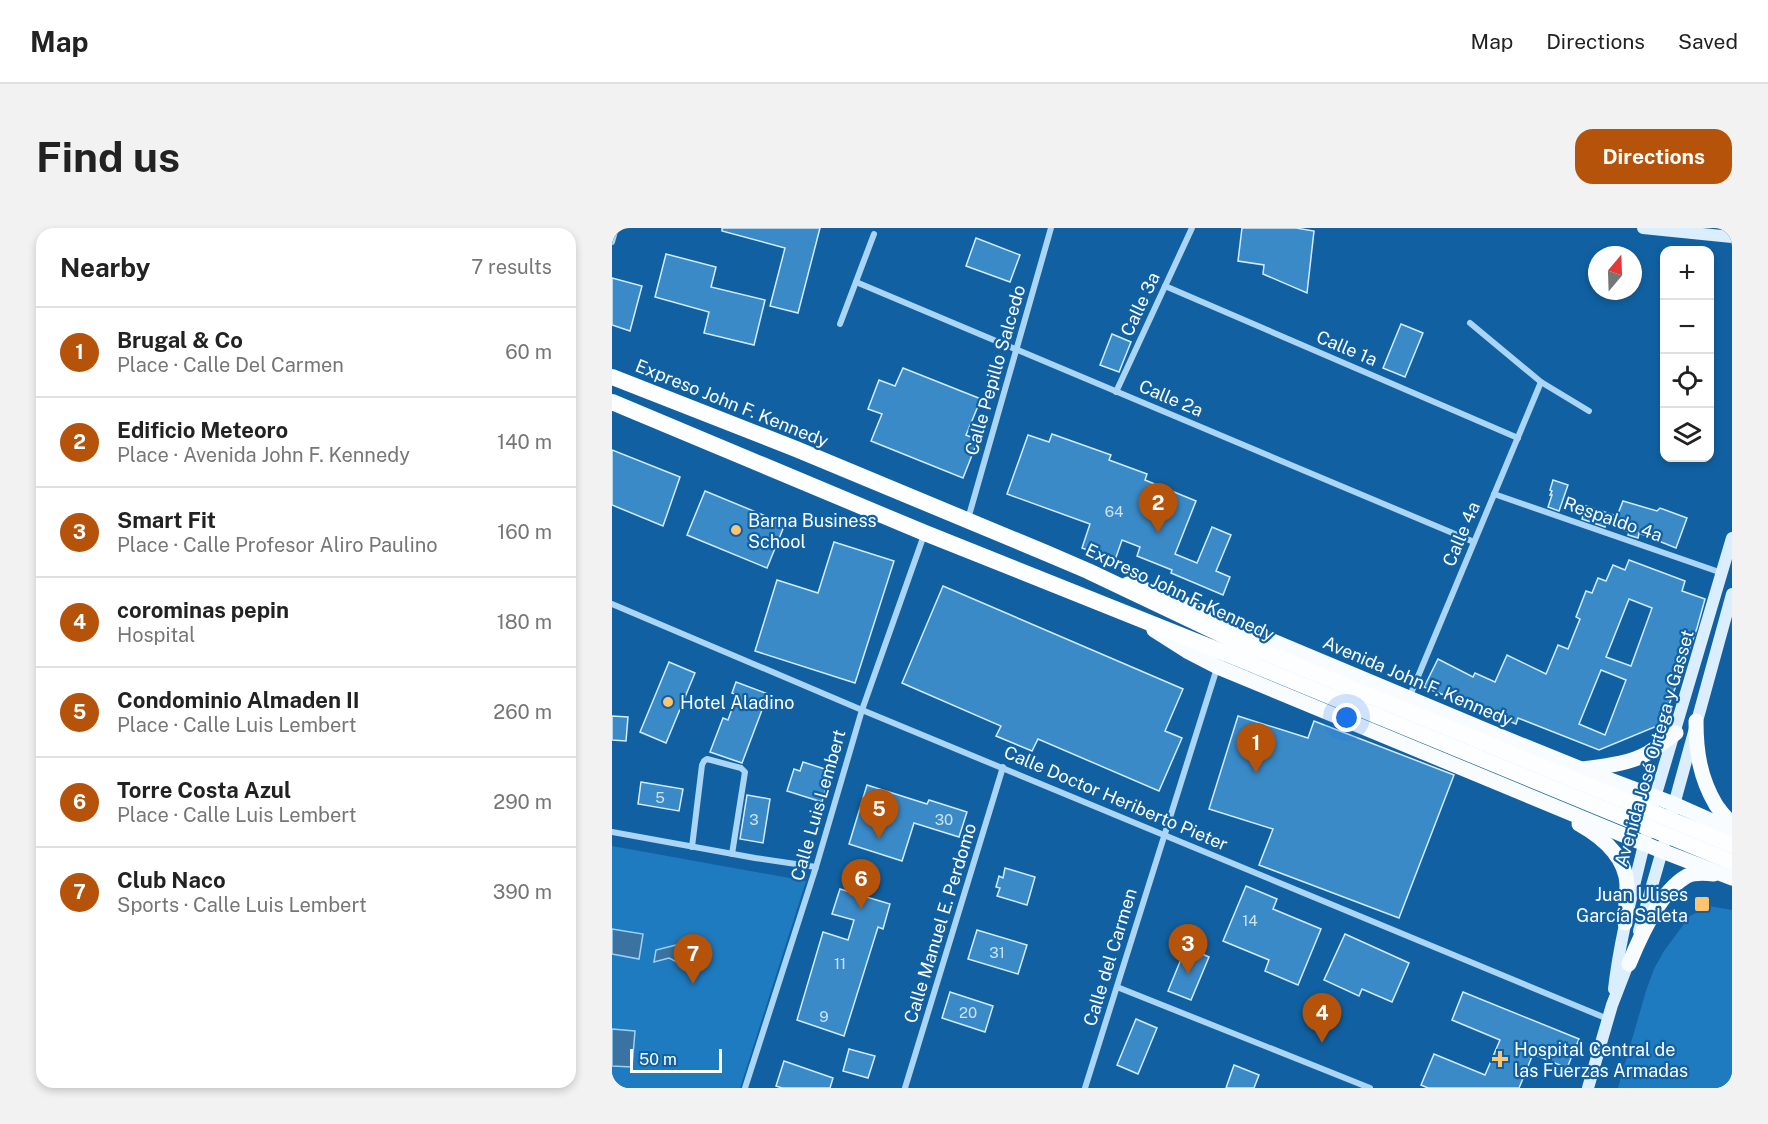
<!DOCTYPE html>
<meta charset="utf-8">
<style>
:root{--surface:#fff;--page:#f2f2f2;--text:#222;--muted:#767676;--line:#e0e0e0;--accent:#b45309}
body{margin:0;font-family:"Public Sans",sans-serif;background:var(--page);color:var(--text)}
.controls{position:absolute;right:18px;top:18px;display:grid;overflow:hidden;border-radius:12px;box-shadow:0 3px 9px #0003}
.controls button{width:54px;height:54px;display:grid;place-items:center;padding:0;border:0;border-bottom:2px solid var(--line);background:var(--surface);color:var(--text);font:30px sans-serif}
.compass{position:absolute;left:976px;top:18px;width:54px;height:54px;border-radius:50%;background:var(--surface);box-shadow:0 3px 9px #0003;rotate:19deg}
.scale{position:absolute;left:18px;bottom:15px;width:92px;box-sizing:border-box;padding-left:6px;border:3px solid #fff;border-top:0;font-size:16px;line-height:21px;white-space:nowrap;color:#fff;-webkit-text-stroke:4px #1161a2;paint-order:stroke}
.you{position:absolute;left:735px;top:490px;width:21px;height:21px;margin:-15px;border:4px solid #fff;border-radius:50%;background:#1a73e8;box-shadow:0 0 0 9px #1a73e833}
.badge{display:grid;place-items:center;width:39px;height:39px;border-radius:50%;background:var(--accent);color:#fff;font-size:20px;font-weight:700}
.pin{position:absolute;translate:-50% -50px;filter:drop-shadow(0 2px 3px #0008)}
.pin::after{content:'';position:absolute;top:32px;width:21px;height:18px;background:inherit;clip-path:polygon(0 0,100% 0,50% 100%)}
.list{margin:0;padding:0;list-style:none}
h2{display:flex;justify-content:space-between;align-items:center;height:78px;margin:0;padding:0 24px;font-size:26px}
h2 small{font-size:20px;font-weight:400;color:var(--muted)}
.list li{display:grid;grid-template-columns:39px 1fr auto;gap:18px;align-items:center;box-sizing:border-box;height:90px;padding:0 24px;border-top:2px solid var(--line)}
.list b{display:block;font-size:22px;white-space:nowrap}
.list p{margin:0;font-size:20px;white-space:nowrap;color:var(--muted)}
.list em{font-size:20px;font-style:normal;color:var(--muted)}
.icon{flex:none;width:33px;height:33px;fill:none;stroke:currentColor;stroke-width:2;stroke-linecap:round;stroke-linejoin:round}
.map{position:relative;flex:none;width:1120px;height:860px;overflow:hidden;border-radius:18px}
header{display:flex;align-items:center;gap:36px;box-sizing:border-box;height:84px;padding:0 30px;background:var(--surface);border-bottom:2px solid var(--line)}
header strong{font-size:28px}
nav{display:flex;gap:33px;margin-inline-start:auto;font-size:21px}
.intro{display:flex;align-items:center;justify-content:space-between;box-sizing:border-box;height:144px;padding:0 36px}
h1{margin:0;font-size:42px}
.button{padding:15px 27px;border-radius:18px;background:var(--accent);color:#fff;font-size:21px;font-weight:700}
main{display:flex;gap:36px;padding:0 36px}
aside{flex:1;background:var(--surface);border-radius:18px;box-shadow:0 3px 9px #0003}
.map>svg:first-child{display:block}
.green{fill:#1f7bbf}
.water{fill:#3a73a1;stroke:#9cd2f9;stroke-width:1.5}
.building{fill:#3a8ac8;stroke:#d3ecfe;stroke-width:1.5;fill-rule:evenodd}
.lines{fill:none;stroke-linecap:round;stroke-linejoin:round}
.minor{stroke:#aad5f5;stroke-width:6}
.secondary{stroke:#dbeefe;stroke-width:12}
.primary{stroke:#f9fcff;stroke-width:15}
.trunk{stroke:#fcfeff;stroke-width:16}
.trunk-bridge{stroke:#fcfeff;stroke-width:16}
.poi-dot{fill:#ffc46f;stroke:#1161a2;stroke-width:2}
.labels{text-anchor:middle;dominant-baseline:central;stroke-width:4.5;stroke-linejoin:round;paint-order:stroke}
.number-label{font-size:15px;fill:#cee2f1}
.street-label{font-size:18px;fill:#fff;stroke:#1161a2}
.poi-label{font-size:18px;fill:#fff;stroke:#1161a2;text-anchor:start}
</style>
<header>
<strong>Map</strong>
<nav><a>Map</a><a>Directions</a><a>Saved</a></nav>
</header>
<div class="intro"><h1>Find us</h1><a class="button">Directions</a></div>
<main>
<aside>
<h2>Nearby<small>7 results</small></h2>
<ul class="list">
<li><span class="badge">1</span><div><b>Brugal &amp; Co</b><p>Place · Calle Del Carmen</p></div><em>60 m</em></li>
<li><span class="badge">2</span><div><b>Edificio Meteoro</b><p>Place · Avenida John F. Kennedy</p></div><em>140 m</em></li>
<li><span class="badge">3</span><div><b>Smart Fit</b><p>Place · Calle Profesor Aliro Paulino</p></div><em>160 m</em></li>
<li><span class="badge">4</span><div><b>corominas pepin</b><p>Hospital</p></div><em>180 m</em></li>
<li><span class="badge">5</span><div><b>Condominio Almaden II</b><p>Place · Calle Luis Lembert</p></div><em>260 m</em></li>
<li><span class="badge">6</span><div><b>Torre Costa Azul</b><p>Place · Calle Luis Lembert</p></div><em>290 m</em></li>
<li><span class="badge">7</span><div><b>Club Naco</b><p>Sports · Calle Luis Lembert</p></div><em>390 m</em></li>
</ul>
</aside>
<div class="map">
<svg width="1120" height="860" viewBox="0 0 1120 860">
<rect width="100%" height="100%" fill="#1161a2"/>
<!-- green -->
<g class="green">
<path d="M0,618l194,35 -66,207h-128z"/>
<path d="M1097,678l23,4v178h-114l28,-97 8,-22 10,-18 26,-35z"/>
</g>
<!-- water -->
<g class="water">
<path d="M0,701l31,5 -4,25 -27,-5z"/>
<path d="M76,712l9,9 -3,14h-15l-10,-5 -15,4 2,-12 24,-6z"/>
<path d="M0,801l23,2 -3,36 -20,-1z"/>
</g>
<!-- building -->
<g class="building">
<path d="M110,0h98l-22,85 -28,-7 15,-58 -63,-17z"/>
<path d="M630,0h54l18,3 -7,62 -44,-19 1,-9 -26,-4z"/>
<path d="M364,10l44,17 -10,27 -44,-16z"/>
<path d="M54,26l50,13 -5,20 54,13 -11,45 -50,-12 5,-21 -54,-15z"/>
<path d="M0,50l30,8 -12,45 -18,-6z"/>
<path d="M789,96l22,9 -18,44 -22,-9z"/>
<path d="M500,106l19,8 -12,30 -19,-7z"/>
<path d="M291,140l78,31 -15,36 12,5 -15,38 -92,-37 11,-27 -14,-5 11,-29 16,6z"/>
<path d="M440,206l59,21 -2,5 38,14 -2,6 51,21 -21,53 22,9 15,-36 19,8 -15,36 14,6 -7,18 -52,-22 1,-3 -35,-14 3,-9 -18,-7 -7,20 -33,-12 8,-24 -83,-30 21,-59 21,7z"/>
<path d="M0,222l68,27 -17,49 -51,-21z"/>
<path d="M941,252l15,5 -9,26 -11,-4 4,-12h-2l2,-4 -2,-1z"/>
<path d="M93,263l80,33 -18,44 -80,-33z"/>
<path d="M1011,273l34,10 3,-3 27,10 -11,30 -37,-15 -1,5 -10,-3 1,-3 -23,-9 -1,4 -23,-8 4,-13 31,10z"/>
<path d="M222,314l60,19 -39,122 -100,-32 22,-71 41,13z"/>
<path d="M1017,332l56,21 -3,10 23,8 -8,29 -35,96 -63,26 -81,-32 -2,6 -92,-37 14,-28 35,18 2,-4 20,9 12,-27 39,19 12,-29 10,4 12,-30 -4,-2 10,-26 6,2 6,-15 8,3 7,-16 12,5zM1017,371l23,9 -21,58 -25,-9zM989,442l25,10 -21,55 -26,-11z"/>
<path d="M331,358l240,103 -18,42 17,7 -23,53 -121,-52 -6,12 -36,-15 5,-10 -99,-43z"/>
<path d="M57,434l26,11 -29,70 -26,-11z"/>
<path d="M124,454l32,12 -26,69 -32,-11 13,-34 5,2 9,-25 -5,-2z"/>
<path d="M0,488l16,1 -2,24 -14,-1z"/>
<path d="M626,488l70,22 6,-17 140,54 -55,143 -140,-53 14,-36 -64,-20z"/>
<path d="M191,534l28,9 -9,31 -35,-11 7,-22 6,2z"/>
<path d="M29,554l42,7 -4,22 -41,-7z"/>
<path d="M255,557l60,19 2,-4 38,12 -8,25 -45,-14 -12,38 -53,-17z"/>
<path d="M135,567l23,4 -7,44 -23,-4z"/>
<path d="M393,640l30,9 -8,28 -30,-9 3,-8 -4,-1 3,-11 4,2z"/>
<path d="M634,658l31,13 -4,10 48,20 -23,56 -33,-14 4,-11 -46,-19z"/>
<path d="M228,661l50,15 -7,25 -5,-2 -34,109 -47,-16 26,-88 25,8 6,-20 -22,-6z"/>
<path d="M365,702l50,15 -9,29 -50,-15z"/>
<path d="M733,706l64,29 -17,39 -30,-13 -3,7 -35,-16z"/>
<path d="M574,719l23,10 -18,43 -23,-9z"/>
<path d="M338,764l43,14 -8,26 -43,-14z"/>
<path d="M851,764l116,47 -12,29 -34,-14 -14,34h-91l-7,-3 13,-31 51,21 15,-35 -48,-20z"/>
<path d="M524,791l21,9 -19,46 -21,-9z"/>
<path d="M237,821l26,7 -7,22 -25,-7z"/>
<path d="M172,833l49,17 -3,10h-48l-6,-2z"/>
<path d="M622,837l25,10 -5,13h-28z"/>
</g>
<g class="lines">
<!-- minor -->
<g class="minor">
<path d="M0,14l4,-14"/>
<path d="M244,54l618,260"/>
<path d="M553,58l353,152"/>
<path d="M858,95l71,59 48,29"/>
<path d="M228,96l34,-90"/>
<path d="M504,164l76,-164"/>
<path d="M882,266l228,79"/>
<path d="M356,291l83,-291"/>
<path d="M0,376l250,106 746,309"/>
<path d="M797,470l132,-316"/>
<path d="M0,604l143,26 61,9"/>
<path d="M80,619l10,-82 2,-4 3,-2 34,9 4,4 -13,82"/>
<path d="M505,759l253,101"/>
<path d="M133,860l71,-221 46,-157 62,-175"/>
<path d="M293,860l98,-321"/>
<path d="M473,860l132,-420"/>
</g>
<!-- secondary -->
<g class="secondary">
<path d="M1031,0l89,9"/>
<path d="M1041,576l79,-266"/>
<path d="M1060,584l60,-218"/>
<path d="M1027,703l25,-87"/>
<path d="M1002,761c6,-52 20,-102 32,-153"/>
<path d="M976,860l24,-83 19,-49"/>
</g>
<!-- primary -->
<g class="primary">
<path d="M516,356l40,13 329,138 84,34 93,35 58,26"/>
<path d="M542,402l33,21 31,16 444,184 70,27"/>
<path d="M1084,493c0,31 4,57 20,84 5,7 9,13 16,18"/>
<path d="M971,541c22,-3 46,-5 65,-16 10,-6 19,-14 28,-20"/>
<path d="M967,596c23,13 47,33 48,61 0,12 -2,25 -2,38"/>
<path d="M1017,736c11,-27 31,-73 58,-88 8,-4 18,-3 27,-2"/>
</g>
<!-- trunk -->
<g class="trunk">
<path d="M0,149l184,72 250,104 42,18 141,67"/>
<path d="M0,174l313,131 300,120"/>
</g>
<!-- trunk-bridge -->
<g class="trunk-bridge">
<path d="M617,410l503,207"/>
<path d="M613,425l507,209"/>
</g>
</g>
<!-- markers -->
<g class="poi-dot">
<circle cx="124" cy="302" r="6"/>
<circle cx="56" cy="474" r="6"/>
<rect x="1082" y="668" width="16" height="16" rx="3"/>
<path d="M885 822h6v6h6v6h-6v6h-6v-6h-6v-6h6z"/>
</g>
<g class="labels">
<!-- number labels -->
<g class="number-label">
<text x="502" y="283">64</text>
<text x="48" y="569">5</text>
<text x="142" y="591">3</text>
<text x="332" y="591">30</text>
<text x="638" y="692">14</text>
<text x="385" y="724">31</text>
<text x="228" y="735">11</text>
<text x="356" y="784">20</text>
<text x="212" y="788">9</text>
</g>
<!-- street labels -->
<g class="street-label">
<text transform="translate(528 76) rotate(-65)">Calle 3a</text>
<text transform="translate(735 120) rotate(23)">Calle 1a</text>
<text transform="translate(383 142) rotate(-74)">Calle Pepillo Salcedo</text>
<text transform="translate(559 170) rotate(23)">Calle 2a</text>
<text transform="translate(120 175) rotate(22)">Expreso John F. Kennedy</text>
<text transform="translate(1001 291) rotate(19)">Respaldo 4a</text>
<text transform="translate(849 306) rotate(-67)">Calle 4a</text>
<text transform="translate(568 364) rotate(25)">Expreso John F. Kennedy</text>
<text transform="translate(806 453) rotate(23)">Avenida John F. Kennedy</text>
<text transform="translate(1042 520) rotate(-74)">Avenida José Ortega y Gasset</text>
<text transform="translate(504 570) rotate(23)">Calle Doctor Heriberto Pieter</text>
<text transform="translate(206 577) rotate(-74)">Calle Luis Lembert</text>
<text transform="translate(328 695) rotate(-73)">Calle Manuel E. Perdomo</text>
<text transform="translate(498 729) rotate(-73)">Calle del Carmen</text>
</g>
<!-- poi labels -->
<g class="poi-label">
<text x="136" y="292">Barna Business<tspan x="136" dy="21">School</tspan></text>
<text x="68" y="474">Hotel Aladino</text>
<text x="1076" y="666" text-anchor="end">Juan Ulises<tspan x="1076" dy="21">García Saleta</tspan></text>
<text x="902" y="821">Hospital Central de<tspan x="902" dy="21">las Fuerzas Armadas</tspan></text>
</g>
</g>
</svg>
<div class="controls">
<button>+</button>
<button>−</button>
<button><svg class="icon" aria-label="locate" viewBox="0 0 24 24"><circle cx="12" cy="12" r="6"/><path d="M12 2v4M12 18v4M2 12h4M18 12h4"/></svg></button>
<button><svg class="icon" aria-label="layers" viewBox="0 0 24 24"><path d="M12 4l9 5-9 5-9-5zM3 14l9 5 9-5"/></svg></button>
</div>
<svg class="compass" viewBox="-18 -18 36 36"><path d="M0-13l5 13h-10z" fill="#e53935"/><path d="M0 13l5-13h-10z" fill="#767676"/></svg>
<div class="scale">50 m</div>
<div class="you"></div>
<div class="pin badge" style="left:644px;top:545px">1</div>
<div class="pin badge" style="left:546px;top:305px">2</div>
<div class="pin badge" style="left:576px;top:746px">3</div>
<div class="pin badge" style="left:710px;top:815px">4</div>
<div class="pin badge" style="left:267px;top:611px">5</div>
<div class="pin badge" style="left:249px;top:681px">6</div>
<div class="pin badge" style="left:81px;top:756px">7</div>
</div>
</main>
